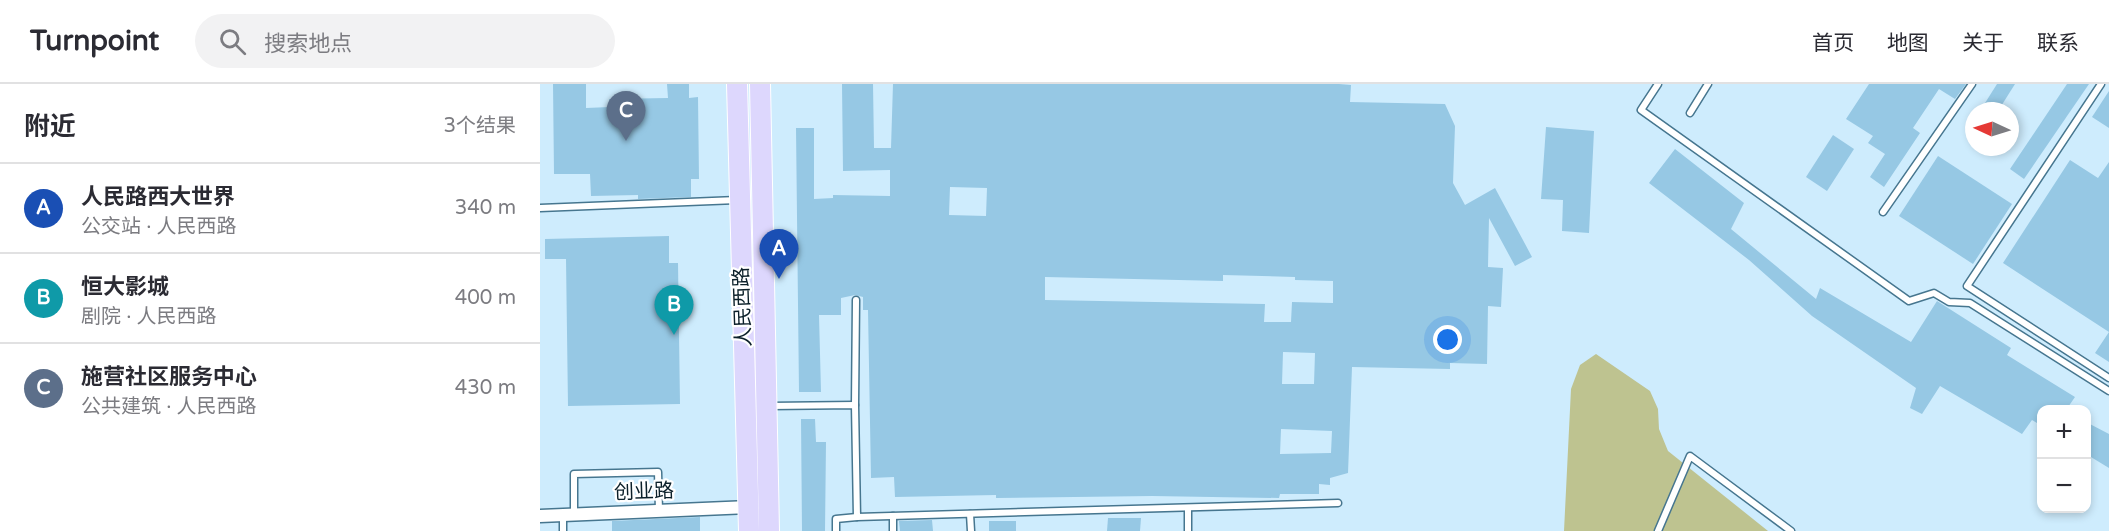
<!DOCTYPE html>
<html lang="zh">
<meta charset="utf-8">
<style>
:root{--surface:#fff;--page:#f2f2f3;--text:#2b2b33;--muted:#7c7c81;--line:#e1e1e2;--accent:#2563eb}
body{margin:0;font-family:"Varela Round","Noto Sans SC",sans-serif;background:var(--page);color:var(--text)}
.controls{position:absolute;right:18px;bottom:18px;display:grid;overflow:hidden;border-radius:12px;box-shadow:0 3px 9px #0003}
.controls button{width:54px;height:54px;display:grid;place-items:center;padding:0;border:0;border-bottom:2px solid var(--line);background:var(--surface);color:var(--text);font:30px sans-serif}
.compass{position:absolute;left:1425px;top:18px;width:54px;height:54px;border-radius:50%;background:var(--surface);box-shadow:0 3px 9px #0003;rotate:274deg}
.you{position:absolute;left:908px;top:256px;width:21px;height:21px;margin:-15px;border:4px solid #fff;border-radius:50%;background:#1a73e8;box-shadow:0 0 0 9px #1a73e833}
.badge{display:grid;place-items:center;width:39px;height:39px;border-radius:50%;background:var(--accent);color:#fff;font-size:20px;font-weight:700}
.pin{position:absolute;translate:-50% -50px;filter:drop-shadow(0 2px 3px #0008)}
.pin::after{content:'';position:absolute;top:32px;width:21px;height:18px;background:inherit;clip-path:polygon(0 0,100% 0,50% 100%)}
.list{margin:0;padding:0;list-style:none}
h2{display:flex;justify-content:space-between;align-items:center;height:78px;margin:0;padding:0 24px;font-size:26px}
h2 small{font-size:20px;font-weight:400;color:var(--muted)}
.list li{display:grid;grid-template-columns:39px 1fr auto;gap:18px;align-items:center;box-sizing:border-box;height:90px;padding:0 24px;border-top:2px solid var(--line)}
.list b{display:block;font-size:22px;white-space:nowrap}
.list p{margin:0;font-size:20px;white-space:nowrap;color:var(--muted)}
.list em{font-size:20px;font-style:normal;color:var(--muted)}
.icon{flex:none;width:33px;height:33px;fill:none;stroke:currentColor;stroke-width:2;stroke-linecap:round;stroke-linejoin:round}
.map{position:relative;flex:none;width:1569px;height:447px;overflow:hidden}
header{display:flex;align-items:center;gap:36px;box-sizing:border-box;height:84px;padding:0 30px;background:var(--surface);border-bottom:2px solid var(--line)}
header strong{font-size:28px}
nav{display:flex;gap:33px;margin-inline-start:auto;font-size:21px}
.search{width:420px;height:54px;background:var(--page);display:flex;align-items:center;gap:15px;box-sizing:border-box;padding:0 21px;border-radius:33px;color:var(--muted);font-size:22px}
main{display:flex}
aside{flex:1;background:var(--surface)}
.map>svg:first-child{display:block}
.green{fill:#bec390}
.building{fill:#96c8e4;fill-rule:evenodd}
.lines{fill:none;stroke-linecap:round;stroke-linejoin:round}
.lane-casing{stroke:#46768f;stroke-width:9}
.street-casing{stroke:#46768f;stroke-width:15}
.primary-casing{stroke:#fff;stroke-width:22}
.lane{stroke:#fff;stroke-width:6}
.street{stroke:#fff;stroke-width:12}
.primary{stroke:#ddd7fd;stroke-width:20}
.labels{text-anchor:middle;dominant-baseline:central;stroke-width:4.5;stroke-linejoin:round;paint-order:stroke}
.street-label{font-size:20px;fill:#0c202a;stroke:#fff}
</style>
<header>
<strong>Turnpoint</strong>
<div class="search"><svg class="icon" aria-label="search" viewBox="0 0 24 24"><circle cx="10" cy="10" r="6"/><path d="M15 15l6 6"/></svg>搜索地点</div>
<nav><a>首页</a><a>地图</a><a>关于</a><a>联系</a></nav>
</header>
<main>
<aside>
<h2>附近<small>3个结果</small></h2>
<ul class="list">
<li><span class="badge" style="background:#1a4fb4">A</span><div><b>人民路西大世界</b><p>公交站 · 人民西路</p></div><em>340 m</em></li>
<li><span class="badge" style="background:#0f9aa8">B</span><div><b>恒大影城</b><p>剧院 · 人民西路</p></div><em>400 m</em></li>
<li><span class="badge" style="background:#5c6f8a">C</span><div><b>施营社区服务中心</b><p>公共建筑 · 人民西路</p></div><em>430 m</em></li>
</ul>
</aside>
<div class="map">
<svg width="1569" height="447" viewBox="0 0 1569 447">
<rect width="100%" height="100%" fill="#ceecfd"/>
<!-- green -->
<path class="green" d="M1056,270l54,37 8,18 1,20 9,22 100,80h-204l7,-142 9,-24z"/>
<!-- building -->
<g class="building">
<path d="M13,0h33v24l24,-1 -1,-8 59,-1 -1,-14h22v14l9,-1 1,82h-8v18l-53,2v-4l-47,1 -1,-22h-36z"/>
<path d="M302,0h31l1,64h17l2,-64h446l12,1 -1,17 95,2 10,22 -2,57 12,22 30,-17 37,69 -17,9 -26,-48 -1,49 15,1 -2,39 -13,-1 -1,58 -37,-1v6l-98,-2 -4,106 -18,5v7l-11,-1v10h-39l-1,4 -127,-2 -156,2v-3l-101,2 -1,-20 -23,1 -3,-168h-5v-13l-8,-2 -14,3v17h-22l2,77h-22l-3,-264h18v71l19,-1v-3l57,1v-26l-47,1zM410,103l37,1 -1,28 -37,-1zM683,191l72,2v3l38,1v22l-41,-1 -1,20h-27l1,-18 -220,-4v-23l178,4zM743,268l32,1 -1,31h-32zM741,345l51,2 -1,22 -51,1z"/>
<path d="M1329,0h97l-11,15 -16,-10 -26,39 7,5 -36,54 -14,-10 15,-23 -17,-11 5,-7 -27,-17z"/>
<path d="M1457,0h18l-17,27h-18z"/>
<path d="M1527,0h22l-65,95 -14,-10z"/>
<path d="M1569,7v37l-17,-11z"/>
<path d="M1006,43l48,4 -5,102 -27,-2 1,-31 -22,-1z"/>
<path d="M1293,51l21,14 -27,42 -21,-14z"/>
<path d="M1135,65l69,54 -13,26 85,70 4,-11 91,54 26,-41 74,47 -4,7 68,42 -9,13h-24v16l-10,-6 -10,14 -82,-48 -18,28 -12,-6 6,-20 -104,-72 -63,-56 -100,-77z"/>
<path d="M1398,72l74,48 -39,60 -74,-48z"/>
<path d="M1530,76l28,18 11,-16v200l-14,-9 14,-21 -106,-69z"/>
<path d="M129,152v27h9l2,141 -112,2 -2,-147h-21v-20z"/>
<path d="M261,335h14l1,23h10l-1,89h-23z"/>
<path d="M1546,338l23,12v34l-23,-14z"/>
<path d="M160,433v14h-88v-10z"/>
<path d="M568,434h33l-1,13h-33z"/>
<path d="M392,436l1,11h-33l-1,-10z"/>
<rect x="449" y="437" width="27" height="10"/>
</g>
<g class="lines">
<defs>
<g id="lane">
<path d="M1118,0l-17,26 268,191 25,-8 15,9 21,1 139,88"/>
<path d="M1561,0l-134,202 142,92"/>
<path d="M1150,29l18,-29"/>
<path d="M0,124l197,-8"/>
<path d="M1343,128l89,-128"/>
<path d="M315,321l1,-105"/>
<path d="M230,322l85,-1 2,112 481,-14"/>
<path d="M34,430v-40l84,-2 1,39"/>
<path d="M430,430l1,17"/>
<path d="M23,431v16"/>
<path d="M353,432v15"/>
<path d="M296,447v-12l21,-2"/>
<path d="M648,447v-23"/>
<path d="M1118,447l32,-75 101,75"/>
</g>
<path id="street" d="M0,432l209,-9"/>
<g id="primary">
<path d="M197,0l12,447"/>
<path d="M220,0l9,447"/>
</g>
</defs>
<!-- lane casing -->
<use href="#lane" class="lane-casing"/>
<!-- street casing -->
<use href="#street" class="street-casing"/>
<!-- primary casing -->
<use href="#primary" class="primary-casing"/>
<!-- lane -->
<use href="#lane" class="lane"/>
<!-- street -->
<use href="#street" class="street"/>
<!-- primary -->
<use href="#primary" class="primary"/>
</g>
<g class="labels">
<!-- street labels -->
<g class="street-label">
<text transform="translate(203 223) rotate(-92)">人民西路</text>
<text transform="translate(104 408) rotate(-2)">创业路</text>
</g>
</g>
</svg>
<div class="controls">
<button>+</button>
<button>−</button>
</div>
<svg class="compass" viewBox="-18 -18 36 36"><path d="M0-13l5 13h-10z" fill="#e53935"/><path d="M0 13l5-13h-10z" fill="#7c7c81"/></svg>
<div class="you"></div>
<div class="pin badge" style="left:239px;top:195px;background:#1a4fb4">A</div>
<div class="pin badge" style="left:134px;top:251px;background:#0f9aa8">B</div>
<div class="pin badge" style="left:86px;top:57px;background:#5c6f8a">C</div>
</div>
</main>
